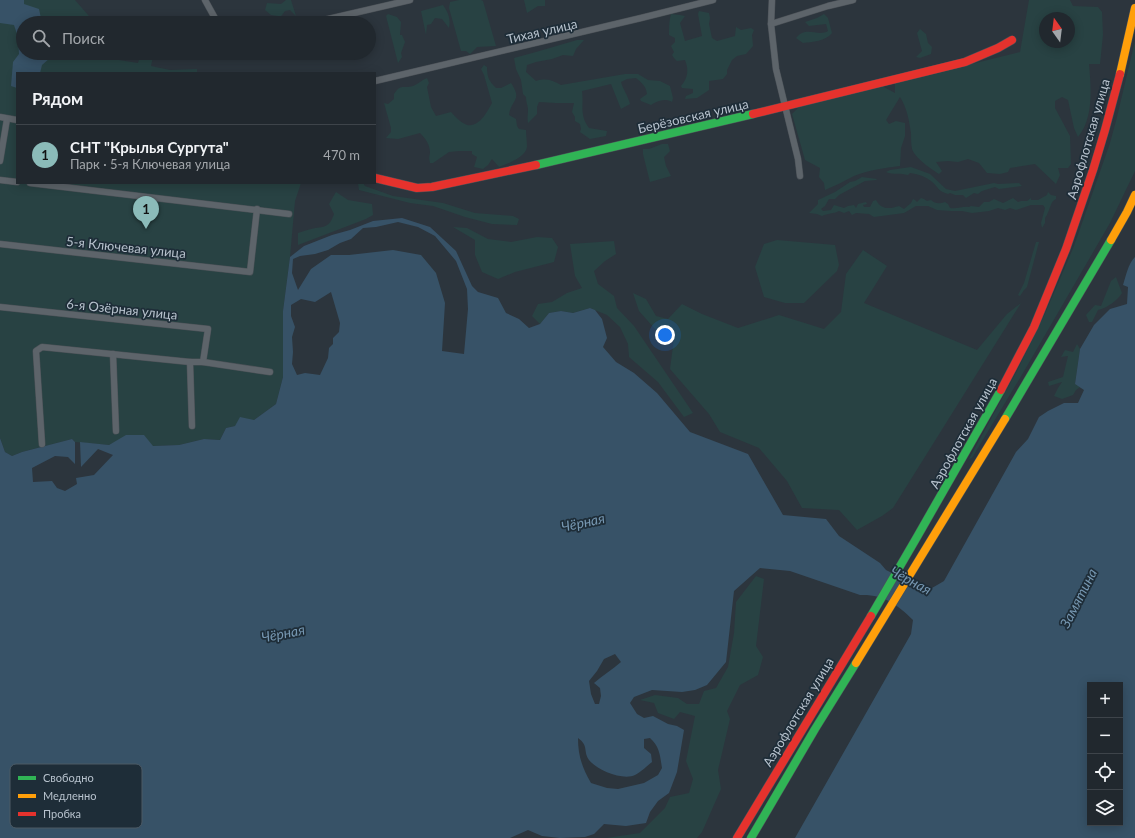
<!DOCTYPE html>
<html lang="ru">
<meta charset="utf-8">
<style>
:root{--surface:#21282e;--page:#293036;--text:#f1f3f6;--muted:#a2a6aa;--line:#3e444a;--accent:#8bbbb9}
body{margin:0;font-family:Lato,sans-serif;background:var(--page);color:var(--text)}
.controls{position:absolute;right:12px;bottom:12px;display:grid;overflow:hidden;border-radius:0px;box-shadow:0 2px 10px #0003}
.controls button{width:36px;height:36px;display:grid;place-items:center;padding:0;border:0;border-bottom:1px solid var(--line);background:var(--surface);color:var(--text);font:20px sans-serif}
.compass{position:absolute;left:1039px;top:12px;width:36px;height:36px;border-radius:50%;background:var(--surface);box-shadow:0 2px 10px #0003;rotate:346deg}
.you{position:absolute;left:665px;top:335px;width:14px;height:14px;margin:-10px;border:3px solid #fff;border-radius:50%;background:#1a73e8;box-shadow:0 0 0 6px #1a73e833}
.badge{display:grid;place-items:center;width:26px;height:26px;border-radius:50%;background:var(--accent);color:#111;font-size:13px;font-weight:700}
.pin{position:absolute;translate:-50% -33px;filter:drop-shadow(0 1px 2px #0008)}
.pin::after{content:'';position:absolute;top:21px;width:14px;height:12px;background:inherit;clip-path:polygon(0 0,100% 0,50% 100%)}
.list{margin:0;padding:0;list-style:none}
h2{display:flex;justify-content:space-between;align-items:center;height:52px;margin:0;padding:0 16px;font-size:17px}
h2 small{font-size:13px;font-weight:400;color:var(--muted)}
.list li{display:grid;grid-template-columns:26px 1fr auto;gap:12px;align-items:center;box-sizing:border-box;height:60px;padding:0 16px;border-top:1px solid var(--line)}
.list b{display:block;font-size:15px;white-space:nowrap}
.list p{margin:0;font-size:13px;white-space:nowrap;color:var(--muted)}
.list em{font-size:13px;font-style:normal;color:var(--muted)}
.icon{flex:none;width:22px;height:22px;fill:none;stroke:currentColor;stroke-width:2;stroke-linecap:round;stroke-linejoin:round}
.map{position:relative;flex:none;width:1135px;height:838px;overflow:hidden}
.search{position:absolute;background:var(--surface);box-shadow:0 2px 10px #0003;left:16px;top:16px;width:360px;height:44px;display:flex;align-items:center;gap:10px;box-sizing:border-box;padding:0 14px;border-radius:22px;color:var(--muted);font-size:15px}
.panel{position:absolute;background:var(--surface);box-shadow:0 2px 10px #0003;left:16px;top:72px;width:360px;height:112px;border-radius:0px}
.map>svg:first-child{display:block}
.green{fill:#284243;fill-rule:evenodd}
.water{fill:#375267;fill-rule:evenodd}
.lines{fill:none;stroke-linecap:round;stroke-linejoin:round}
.street-casing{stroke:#4b5157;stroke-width:7}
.fast-casing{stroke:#4b5157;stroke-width:9}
.slow-casing{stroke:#4b5157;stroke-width:9}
.jam-casing{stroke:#4b5157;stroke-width:9}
.street{stroke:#5d646a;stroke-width:6}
.fast{stroke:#30b455;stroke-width:8}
.slow{stroke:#ff9f0a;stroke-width:8}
.jam{stroke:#e5322d;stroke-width:8}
.labels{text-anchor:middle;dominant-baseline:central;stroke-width:3.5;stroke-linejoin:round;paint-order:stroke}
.street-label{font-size:13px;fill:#b7c2cd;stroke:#1e2d38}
.water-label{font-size:14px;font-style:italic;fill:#7697b1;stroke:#1e2d38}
.key{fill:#1e2d38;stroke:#4c5a65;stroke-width:1}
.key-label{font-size:11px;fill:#b7c2cd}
</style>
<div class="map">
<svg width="1135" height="838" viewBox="0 0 1135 838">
<rect width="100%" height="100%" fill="#2c353d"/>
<!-- green -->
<g class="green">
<path d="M0,0h75l20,23h-72v30h95l3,4 -2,3 19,3 3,-10h11l1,4 -2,9 19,4 27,-1v4h-180v110h284l-6,18 -5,56 -7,54v66l-7,27 -22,16 -19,6 -9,2 -6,12 -16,-1 -25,6 -26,1 -38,-4 -6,3 -34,-3 -3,-3 -50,13 -10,4 -7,-4 -5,-14z"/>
<path d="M286,0h5l5,16 -6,-6 -5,1 -6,8 -1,-3 -7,-1 -6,-5 2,-7 14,1z"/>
<path d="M459,0h22l2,1 13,45 -19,1 -7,7 -4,-3h-5l-12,-43 1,-6z"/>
<path d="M524,0h21v6h-7l-11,7z"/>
<path d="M1029,0h41l3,6 25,1 4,5 1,23 -3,29h-11c2,23 5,54 -11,73l-4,-9 -6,-28 -6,-3 -7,4v7l15,28 1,28 -3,4h-10l2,7 -4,9 -21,-20 -25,4 -2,4 -8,2 -13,-1 -8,-10 -11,-4 -10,3 -10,-1 -12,1 6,9 -3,3c-8,-5 -24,-16 -27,-25 -1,-5 -1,-11 -1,-16 -2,-13 -4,-25 -11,-36l-14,23 3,4 7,-3 9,2v13l-4,12 -1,18c-15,2 -32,4 -46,10 -10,5 -19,10 -29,14l-1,-7 -5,-6 1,-9 -15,-8 -13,-46 8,-8 82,-20 13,7v-10l125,-31zM1045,18h24v24h-24z"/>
<path d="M443,5c5,7 8,14 6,23l-7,-9 -7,-1 -4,6 -4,1 -1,10 -5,-24z"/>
<path d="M699,11l10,2 1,5 -1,6 3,14 5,3 18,-5 1,-9 5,3 10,-2 3,2 -2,5 1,11 -7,8 -9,2 -5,4 -5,10v4l-4,5 -14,2v9l-12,8 -12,1 1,-3 7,-3v-4l-11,-1 -1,-2c7,-8 8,-16 4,-26l-8,1 -3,-3 -2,-3 2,-3 -3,-6 4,-4v-4l-6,-3c0,-7 0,-14 2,-21l9,1 5,1 -5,7 5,18 17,-5 -4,-22z"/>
<path d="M388,14l9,3 4,5 -1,13h2l3,7 -4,11 1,4 -4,6 -12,-47z"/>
<path d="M824,14l4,4 4,15c-6,8 -20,9 -29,10l-7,-5c2,-2 3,-4 6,-5 8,-4 18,3 26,-2l-2,-7 -17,2 -4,-4 12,-4z"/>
<path d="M920,29l6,5 2,9 4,4 -1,7 -11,4 -4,-1 6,-6 -5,-18z"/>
<path d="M577,40h7l-8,9 -3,7 -10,-1 -11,4 -16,3 -9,3 -1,7 10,9c10,-3 16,-1 25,4l64,-11h13l10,6 12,1 10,5 3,12 -1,4c-7,-4 -15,-1 -21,3l-10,-4 -1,-2 7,-5c-1,-8 -5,-11 -11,-16l-9,1 -6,3c2,8 7,13 9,22l-9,5 -10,-25 -29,7c2,15 -3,23 7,37l18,3 -1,5 -16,3 -10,-7 1,-3 -1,-5 -5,-3v-4l-3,-5 2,-9h-18l-17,-1 -2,5v7l-9,9c-1,-5 0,-9 0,-13 0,-5 -2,-7 -2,-13l-3,-3 -2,-14 -5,-11 -2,-11 22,-6z"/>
<path d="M1135,41v130l-25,52 -87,150 -51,85 -3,1 49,-90 26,-53 30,-70 36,-103 6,-22z"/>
<path d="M484,65l3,2c0,10 2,14 9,21h5l10,-5c12,18 0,16 -2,32l7,4 1,7 2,3 7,1c0,5 1,12 1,17 -1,10 -20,17 -28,20l-7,-8 -4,6 -5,4 -9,-2 3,-10 -5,-3v-3h-13l-10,1 -16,11h-3c-1,-4 -1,-6 0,-10 0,-8 -4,-14 -10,-20l-22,6 -12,-1 5,-6v-4l-7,-25 4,1 6,-5v-5c7,-11 9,-5 19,-8 5,-2 9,-6 14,-8l2,5 -2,4 4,20 5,9 15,-4c4,4 8,9 12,11 14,9 24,-11 29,-20l-8,-28 -3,-6z"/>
<path d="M662,144h6l2,7 -6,6 2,9 5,10 -21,6 -7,-28v-5h6z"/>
<path d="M911,167l19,7 16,15 9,2 39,-8 4,1 21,-1 3,3 -23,3 -4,-2 -13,4 -4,3 -4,-1 -8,5 -3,-3h-8l-5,-2 -2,1c-11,-3 -9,-7 -17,-13 -7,-5 -13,-7 -21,-8l-2,2c-7,-2 -15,0 -22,-3l4,-2z"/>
<path d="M862,177l15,2 -1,1 -11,1 -26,14 -4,4h-6l-4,7 -4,3 2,2 8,-1 3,-5 10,3 4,-2 6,-1 2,3 2,-4 8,-2 1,2 -4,1 1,2h6l3,-6 3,-1c5,10 14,9 23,6l5,3 7,-6 2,-4 2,1 2,2 4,-4 3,1 3,2 4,-1c4,4 9,4 14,2l3,2 2,4c8,1 13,-2 19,-1l2,-1 8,1 5,-5h5l5,-3 9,4 10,-5 5,4 3,-1h6l4,-3v2h7l9,-5 1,-3 3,3 5,1v3l-3,2c-3,4 -5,14 -8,17v5l-3,5 -1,-5 4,-15 -2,-3h-12l-15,5 -6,-2 -5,2 -7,-2 -9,3 -17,2 -10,-2h-11l-14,-1 -9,-4h-12l-12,7 -30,4 -5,-3 -13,-1 -4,2 -3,-4 -5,2 -5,-2c-6,3 -11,2 -17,5l-5,-2 -8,-1 9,-9v-4l17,-8 15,-10 5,-1z"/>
<path d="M358,183h5l2,3 28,10 50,7 32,10 38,3 6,3 -2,6 -25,-1 -27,-7 -32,-11 -23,-3 -51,-13z"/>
<path d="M336,192l12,8 24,4 1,11 -7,4 -68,26v-12c4,-1 8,-3 13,-4 13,-3 18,0 23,-15l-5,-10z"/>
<path d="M453,227l14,1 21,11 23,3 26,-5 15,1 6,9 -4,15 -39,10 -17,7 -16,-7 -7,-17v-15z"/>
<path d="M777,240l58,5 4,20 -2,6 -33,32h-19l-21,-6 -9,-30 9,-23z"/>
<path d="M614,241l2,13 -11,7 -11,10 4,13 16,12 3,12 17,18 59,87 -9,4 -26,-35 -29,-25 -1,-13 -8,-17 -13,-12 -17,-7 -17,5 -12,-2 -12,2 -9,11 -8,-8 6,-12 14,-2 15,-9 15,-5 -7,-12 -5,-32z"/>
<path d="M1036,242h3l-12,45 -3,3 -4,6 -2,-1 6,-12z"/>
<path d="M863,250l24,16 -23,37 113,47 30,-36 14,-11 -128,205 -11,8 -25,14 -18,-20 -37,-2 -15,-27 -28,-33 -39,-16 -11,-18 -39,-45 4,-31 -19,-9 -16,-18 -6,-18 13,6 10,17 12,3 14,-15 20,10 36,14 41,-13 45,14 17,-17 5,-38z"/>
<path d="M1116,277l6,16c-5,8 -15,15 -24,17l-6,12h-3l-3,-7 9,-10 6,1 10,-25z"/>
<path d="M1077,344l3,5 -5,35 5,3 -4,3 -3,5 -11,4 -8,-3 4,-8 4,-6 -13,4 -1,-4 15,-5 5,-21 -7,1 4,-7 8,2z"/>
<path d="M756,576l8,3 -8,67 7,11 -5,18 -18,10 -13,26 3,8 -12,51 3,19 -19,43 -5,6h-91l34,-5 25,-25 5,-11 19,-4 4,-14 -7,-18 9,-45 -15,-4 -6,7 -16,-6 -4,-10 -14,-3 15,-5 23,3 9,6h12l5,-13 12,-3 12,-21 6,-34 2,-31z"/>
</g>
<!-- water -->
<g class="water">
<path d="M0,0h24v4l15,5 3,14h-19v30h28l-1,5 -8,7 -2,8h-23v15l-6,-2 2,-24 6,-8 -1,-17 -4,-12 -14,-2z"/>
<path d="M402,218l28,9 26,24 16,35 6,6 20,6 8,15 13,6 10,9 11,-4 9,-11 12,-2 12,2 17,-5 5,2 7,9 5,19 -4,9 13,15 18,11 23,20 33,39 58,22 35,61 43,4 13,17 41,27 6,7 14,7 17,8 15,3 12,-7 72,-129 12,-13 11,-22 9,-6 16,-8h14l6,-13 -9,-6 5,-35 14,-24 16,-16 17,-5 1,-17 -5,-2c3,-9 5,-21 12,-28v581h-340l116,-204 2,-14c-16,-16 -30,-26 -53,-25l-70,-24 -30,-3 -26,23 -8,71 -19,23 -12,5 -13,2 -30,-2 -18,7 -4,6 7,11 7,4 9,-2 15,8 9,2 7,4 -7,42 -8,21 -11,8 -8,11 -4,11 -20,3 -22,-2 -10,10 -9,3 -25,1 -18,-2 -14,-6 -18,8h-510v-400l5,14 7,4 10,-4 50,-13 3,3v22l-7,-7 -13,-1 -23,12 1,14 19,-1 5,7 8,3 12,-7 -1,-6 18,-3 19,-20 -15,-6 -17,18 -1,-25 29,3 17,-10h18l9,11 26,-1 25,-6 16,1 6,-12 9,-2 5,-9 14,3 22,-16 7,-27v-66l7,-54 14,-11 28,-11 18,-5 23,-9zM398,222l20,5 17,9 21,25 11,28 1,20 -4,45 -22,-3 3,-48 -9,-30 -15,-18 -28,-5 -44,5h-18l-20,14 -13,21 -6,-17 1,-14 7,-3 15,-2 13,-4 12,-7 11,-4 12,-11 13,-1zM331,292l9,31 -1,9 -6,6v6l-4,4 -1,10 -8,17 -15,-2 -8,2 -5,-11 1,-12 -1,-15 3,-10 -4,-11v-11l10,-6 14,3zM615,654l6,8c-9,8 -18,13 -27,21l6,5 1,8 -2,8h-4l-4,-10 -2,-13 8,-10 7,-12zM1090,685h30v138h-30zM578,738c11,8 5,13 11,22 8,10 34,21 46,15 6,-3 12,-9 17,-13l-1,-8 -7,-6v-9l6,-1c10,9 10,18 12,30l-4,7 -14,8 -26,6 -11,-1 -16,-5c-9,-16 -13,-27 -13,-45z"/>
</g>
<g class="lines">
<defs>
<g id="street">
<path d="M205,0l11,20 4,3"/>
<path d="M772,0l-1,24 5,45 22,90 2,17"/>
<path d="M311,23l99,-23"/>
<path d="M771,24l57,-18 25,-6"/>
<path d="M375,81l266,-63 72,-18"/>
<path d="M0,117l17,3"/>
<path d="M0,161l7,-42"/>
<path d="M0,180l17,2"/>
<path d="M30,183l259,31"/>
<path d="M0,244l250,28 7,-63"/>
<path d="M0,307l208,22 -5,33"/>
<path d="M113,354l3,77"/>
<path d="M190,362l2,64"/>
<path d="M42,444l-6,-93 6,-4 148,15h13l67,10"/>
</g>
<g id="fast">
<path d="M536,165l217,-51"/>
<path d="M1005,419l106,-179"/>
<path d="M871,616l46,-79 84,-147"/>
<path d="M751,838l64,-109 41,-66"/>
</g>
<g id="slow">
<path d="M1120,74l15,-66"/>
<path d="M1111,240l16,-28 8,-17"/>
<path d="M856,663l149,-244"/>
</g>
<g id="jam">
<path d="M753,114l212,-52 33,-14 14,-8"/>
<path d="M375,178l42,10 15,-1 104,-22"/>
<path d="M1001,390l33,-63 32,-78 27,-79 12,-40 15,-56"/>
<path d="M737,838l134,-222"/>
</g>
</defs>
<!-- street casing -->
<use href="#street" class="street-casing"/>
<!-- fast casing -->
<use href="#fast" class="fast-casing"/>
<!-- slow casing -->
<use href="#slow" class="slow-casing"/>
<!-- jam casing -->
<use href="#jam" class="jam-casing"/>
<!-- street -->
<use href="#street" class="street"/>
<!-- fast -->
<use href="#fast" class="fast"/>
<!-- slow -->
<use href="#slow" class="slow"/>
<!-- jam -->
<use href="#jam" class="jam"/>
</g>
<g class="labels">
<!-- street labels -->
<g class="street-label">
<text transform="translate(542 31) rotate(-13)">Тихая улица</text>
<text transform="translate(693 116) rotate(-13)">Берёзовская улица</text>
<text transform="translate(1088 139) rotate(-74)">Аэрофлотская улица</text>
<text transform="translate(126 247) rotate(6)">5-я Ключевая улица</text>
<text transform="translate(122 309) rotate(6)">6-я Озёрная улица</text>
<text transform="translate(963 433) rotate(-61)">Аэрофлотская улица</text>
<text transform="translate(798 712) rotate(-59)">Аэрофлотская улица</text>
</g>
<!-- water labels -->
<g class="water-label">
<text transform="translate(583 522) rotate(-12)">Чёрная</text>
<text transform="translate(911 580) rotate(28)">Чёрная</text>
<text transform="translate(1078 598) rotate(-63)">Замятина</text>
<text transform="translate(283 633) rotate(-11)">Чёрная</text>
</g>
</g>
<!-- legend -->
<rect x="10" y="764" width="132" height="64" rx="6" class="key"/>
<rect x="18" y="776" width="18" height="4" fill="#30b455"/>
<rect x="18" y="794" width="18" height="4" fill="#ff9f0a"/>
<rect x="18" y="812" width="18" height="4" fill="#e5322d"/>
<g class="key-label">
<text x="43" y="782">Свободно</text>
<text x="43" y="800">Медленно</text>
<text x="43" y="818">Пробка</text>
</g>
</svg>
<div class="controls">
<button>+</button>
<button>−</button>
<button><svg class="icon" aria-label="locate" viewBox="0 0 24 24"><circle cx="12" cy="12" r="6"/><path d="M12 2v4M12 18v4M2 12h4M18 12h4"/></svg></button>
<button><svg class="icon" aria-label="layers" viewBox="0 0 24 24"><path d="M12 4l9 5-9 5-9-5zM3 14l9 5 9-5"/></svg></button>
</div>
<svg class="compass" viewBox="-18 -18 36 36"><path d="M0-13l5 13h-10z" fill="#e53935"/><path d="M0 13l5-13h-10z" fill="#a2a6aa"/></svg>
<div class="you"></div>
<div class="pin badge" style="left:146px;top:229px">1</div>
<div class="search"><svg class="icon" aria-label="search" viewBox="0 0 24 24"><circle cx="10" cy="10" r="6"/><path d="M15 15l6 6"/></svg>Поиск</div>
<section class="panel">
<h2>Рядом<small></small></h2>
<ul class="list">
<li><span class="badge">1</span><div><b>CНТ &quot;Крылья Сургута&quot;</b><p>Парк · 5-я Ключевая улица</p></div><em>470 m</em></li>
</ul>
</section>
</div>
